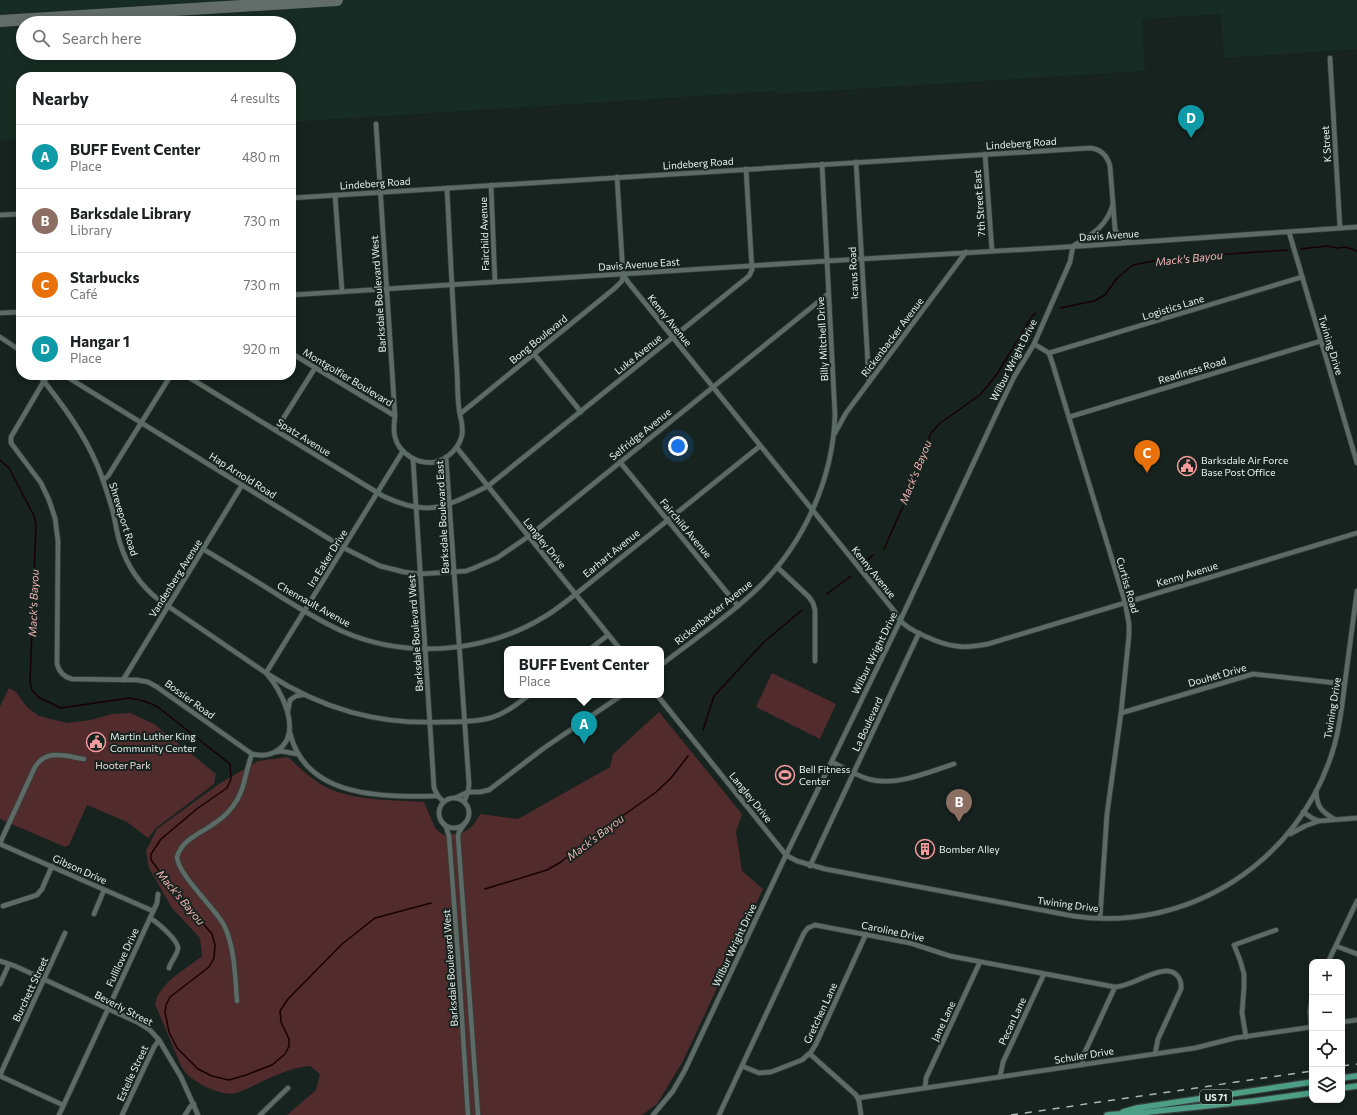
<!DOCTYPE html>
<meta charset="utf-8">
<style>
:root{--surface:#fff;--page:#f6f6f6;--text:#202124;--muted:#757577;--line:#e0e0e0;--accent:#111827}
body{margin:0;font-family:Commissioner,sans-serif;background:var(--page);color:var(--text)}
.controls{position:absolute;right:12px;bottom:12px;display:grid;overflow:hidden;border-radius:8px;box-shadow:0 2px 10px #0003}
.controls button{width:36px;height:36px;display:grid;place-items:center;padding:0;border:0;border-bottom:1px solid var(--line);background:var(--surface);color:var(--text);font:20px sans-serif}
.you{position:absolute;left:678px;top:446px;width:14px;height:14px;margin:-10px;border:3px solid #fff;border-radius:50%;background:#1a73e8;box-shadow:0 0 0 6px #1a73e833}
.badge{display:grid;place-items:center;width:26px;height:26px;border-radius:50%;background:var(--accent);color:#fff;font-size:13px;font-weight:700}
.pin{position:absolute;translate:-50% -33px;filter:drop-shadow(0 1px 2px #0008)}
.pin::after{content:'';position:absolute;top:21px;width:14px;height:12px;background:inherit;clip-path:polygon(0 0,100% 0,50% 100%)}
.popup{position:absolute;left:504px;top:646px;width:160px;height:52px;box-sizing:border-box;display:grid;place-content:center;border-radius:8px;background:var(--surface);filter:drop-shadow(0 1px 3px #0005);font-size:13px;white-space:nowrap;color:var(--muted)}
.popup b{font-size:15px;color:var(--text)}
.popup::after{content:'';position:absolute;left:50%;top:100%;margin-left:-8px;border:8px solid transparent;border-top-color:var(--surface)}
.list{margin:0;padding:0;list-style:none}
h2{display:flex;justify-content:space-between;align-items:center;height:52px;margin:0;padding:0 16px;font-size:17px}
h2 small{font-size:13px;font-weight:400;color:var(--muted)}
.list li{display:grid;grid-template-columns:26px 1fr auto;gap:12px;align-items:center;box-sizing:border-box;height:64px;padding:0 16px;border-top:1px solid var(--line)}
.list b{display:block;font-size:15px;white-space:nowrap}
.list p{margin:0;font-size:13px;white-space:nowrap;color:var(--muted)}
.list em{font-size:13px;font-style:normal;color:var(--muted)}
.icon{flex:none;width:22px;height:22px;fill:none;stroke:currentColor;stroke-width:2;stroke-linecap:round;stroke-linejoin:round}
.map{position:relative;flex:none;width:1357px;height:1115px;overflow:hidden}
.search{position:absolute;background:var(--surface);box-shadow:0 2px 10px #0003;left:16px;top:16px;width:280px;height:44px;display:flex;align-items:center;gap:10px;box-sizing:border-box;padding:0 14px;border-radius:22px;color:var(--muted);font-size:15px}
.panel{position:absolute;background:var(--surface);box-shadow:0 2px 10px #0003;left:16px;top:72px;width:280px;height:308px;border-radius:16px}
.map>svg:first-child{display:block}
.built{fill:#172c24;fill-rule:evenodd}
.green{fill:#522b2d}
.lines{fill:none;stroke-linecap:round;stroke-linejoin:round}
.stream{stroke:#180002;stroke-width:1.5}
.taxiway{stroke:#626d69;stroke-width:12}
.minor-casing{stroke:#363e3b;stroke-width:6}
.major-casing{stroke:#363e3b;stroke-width:8}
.minor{stroke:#5c6b65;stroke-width:4.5}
.major{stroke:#4c9e84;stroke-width:5.5}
.rail{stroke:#aeb7b4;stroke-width:1.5;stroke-dasharray:7 7;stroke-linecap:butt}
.labels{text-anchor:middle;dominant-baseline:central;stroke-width:4;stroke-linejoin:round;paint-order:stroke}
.shield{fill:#16231e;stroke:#aab3b0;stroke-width:1}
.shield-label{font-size:9px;font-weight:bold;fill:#e9f1ee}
.street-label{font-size:10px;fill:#e9f1ee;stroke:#16231e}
.poi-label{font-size:10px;fill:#e9f1ee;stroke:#16231e;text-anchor:start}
.park-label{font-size:10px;fill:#f4dddd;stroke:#16231e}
.water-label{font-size:11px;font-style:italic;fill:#f3b3b4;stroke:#16231e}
</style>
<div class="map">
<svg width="1357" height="1115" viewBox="0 0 1357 1115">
<rect width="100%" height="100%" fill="#16231e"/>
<!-- built -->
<path class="built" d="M0,0h1357v49l-133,9 -3,-44 -79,5 3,52 -368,23v-3l-486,31v-45h-270v62l-21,1zM23,23h266v30h-266z"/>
<!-- green -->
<g class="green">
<path d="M772,673l64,31 -16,35 -64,-32z"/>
<path d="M9,688l7,4 11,15 12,9 28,7 24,-3 21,-6 18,-1 24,11 62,50 -2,10 -58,44 -8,10 -21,-16 -40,-17 -18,40 -4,2 -65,-28v-112z"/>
<path d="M659,712l83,102 -6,18 6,39 21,18 -80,172 -26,43 -15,11h-355l29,-25 4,-16 -10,-8c-26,2 -48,17 -71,26 -15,7 -48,-10 -56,-23 -4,-6 -6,-14 -9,-20 -6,-15 -13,-30 -19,-45 5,-22 30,-34 47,-48l-2,-18 -28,-30 -23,-40 -3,-17 11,-22 62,-45 39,-23 30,-4c13,12 27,26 44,33 29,11 62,10 92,12l11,26 8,7c21,-3 26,0 37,-21l38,5 92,-52 3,-13z"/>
</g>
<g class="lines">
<!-- stream -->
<g class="stream">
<path d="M1301,249l26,-3 10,2 9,-1 11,4"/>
<path d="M1060,308l34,-7 11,-6 12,-17 16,-13 36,-7 118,-8"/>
<path d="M0,460l9,8 25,48 2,8 -6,158 2,8 6,7 23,11 68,-10 11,2 12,4 7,4 71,56 1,15 -4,9 -29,20 -37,31 -10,15v6l21,28 40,46 3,11 -1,13 -5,9 -39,30 -4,8 -1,7 4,20 8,16 21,21 14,7 17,4 17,-5 26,-10 13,-11 4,-8v-7l-8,-17 -1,-11 8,-12 54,-55 33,-26 56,-15"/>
<path d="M884,549l20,-45 27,-71 8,-9 42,-30 16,-20 36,-59 3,-2"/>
<path d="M864,563l9,-8"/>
<path d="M827,594l24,-18"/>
<path d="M703,730l11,-34 50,-54 38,-32"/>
<path d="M485,889l62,-19 14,-8 30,-24 64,-45 16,-15 17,-22"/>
</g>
<!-- taxiway -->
<path class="taxiway" d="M0,21l337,-21"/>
<defs>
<g id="minor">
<path d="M1330,58l10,170"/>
<path d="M376,124l19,292c-1,7 -2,14 0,21 4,17 24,28 40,25 13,-3 24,-14 27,-27 1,-7 0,-13 -2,-20 -3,-14 -2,-29 -3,-43 -4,-61 -7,-123 -10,-184"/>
<path d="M985,154l7,97"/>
<path d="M856,162l13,220"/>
<path d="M617,177l6,97 5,8 267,330c1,2 3,6 5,8 8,11 43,25 56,26 11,2 21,0 32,-2l369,-111"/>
<path d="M491,185l4,97"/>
<path d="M335,195l7,96"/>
<path d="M291,198l799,-50c11,1 17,7 20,18l5,63c3,8 7,11 15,12"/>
<path d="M0,215l21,-1"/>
<path d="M1289,232l68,231"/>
<path d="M291,295l536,-34 255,-15 275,-19"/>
<path d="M0,313l21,-1"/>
<path d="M0,337l18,12 3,4"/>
<path d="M1034,344l15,9 4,12 72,237 4,22v11l-8,78 -14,101 -7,104"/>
<path d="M291,353l104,63"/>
<path d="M1049,353l253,-76"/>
<path d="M534,354l47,58"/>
<path d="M39,375c23,29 45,58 59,92 5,12 9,25 13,38 4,12 5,26 9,38 7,23 21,43 39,57l107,73c16,17 37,60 12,77 -8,6 -17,6 -26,4l-95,-67 -9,-5 -11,-2 -65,-1c-8,-2 -13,-7 -15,-15l1,-123 -3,-23 -6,-18 -8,-17 -30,-40v-6l33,-56 5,-6"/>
<path d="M64,375l280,173 36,18 24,6 16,2 46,-3 8,-3 23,-10 32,-22 299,-242"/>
<path d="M185,375l198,121c46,22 62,11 105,-10l261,-210 3,-6 -6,-101"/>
<path d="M460,414l155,-126 7,-7 1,-7"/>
<path d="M1069,417l252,-76"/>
<path d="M276,430l39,-62"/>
<path d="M835,433l11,-20 120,-161"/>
<path d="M457,448l163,201"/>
<path d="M403,451l-137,222c56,36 111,52 178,49 15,0 31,0 46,-4 15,-4 27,-14 39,-23"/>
<path d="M446,457l23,327 -1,8 -4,10"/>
<path d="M413,459l21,329 4,8 6,6"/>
<path d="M620,462l118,144"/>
<path d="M103,480l5,-4 63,-101"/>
<path d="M203,549c25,15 50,30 75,46 21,13 43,27 66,37 63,27 141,21 200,-15 11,-6 21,-15 32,-23l184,-148"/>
<path d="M777,567l32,30 4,6 2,7v51"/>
<path d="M590,649l18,-14"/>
<path d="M661,665c32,-25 67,-48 96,-76 46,-44 76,-109 78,-174l-13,-251"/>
<path d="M123,680l119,-195"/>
<path d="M657,695l129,160 11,6 28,8 248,47c115,17 226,-54 260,-166 7,-22 9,-45 12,-68 4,-30 8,-61 12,-91"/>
<path d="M288,711l2,-11 6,-4 6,-1"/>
<path d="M1121,713l132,-39 92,10"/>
<path d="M290,733c16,66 94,64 148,63"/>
<path d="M277,752l4,-1 16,3"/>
<path d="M832,762c12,6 24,13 36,17 28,8 60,-7 86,-15"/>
<path d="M1316,791c1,16 5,20 18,28"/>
<path d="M455,798l13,-6h12l9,-2 55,-42 78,-53"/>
<circle cx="454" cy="813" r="15"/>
<path d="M1303,812l9,6 7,3"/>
<path d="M442,822l4,5 3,9 9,120 10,159"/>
<path d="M465,823l-6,9 -1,4 20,279"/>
<path d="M1290,834l15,-8 14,-5 38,-3"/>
<path d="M0,843l34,-74c11,-21 31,-13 50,-10"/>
<path d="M0,844l153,67"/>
<path d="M810,866l109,-233"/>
<path d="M3,906l34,-11 5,-6 10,-23"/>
<path d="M94,914l10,-24"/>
<path d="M150,918c7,4 28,22 28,30 0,6 -7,13 -9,20"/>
<path d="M1336,946l21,8"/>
<path d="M0,961l15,5 124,57 11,7 9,10 22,37 17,38"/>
<path d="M1328,962l29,-61"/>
<path d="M0,984l9,-20"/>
<path d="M237,1001c-2,-24 -2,-53 -13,-76 -9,-17 -46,-50 -47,-68 5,-17 22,-23 35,-32 8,-5 16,-12 21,-19 12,-15 12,-34 19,-52"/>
<path d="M1342,1022l15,-2"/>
<path d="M1311,1027l-1,-16 2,-13"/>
<path d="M1246,1037l-4,-24 2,-26v-13l-4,-14 -6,-15 42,-15"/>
<path d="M810,1054l46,41 3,6 2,14"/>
<path d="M1082,1065l2,-11 31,-67"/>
<path d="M742,1066l17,7 12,-1 31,-12 9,-8 5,-8 50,-110"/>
<path d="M0,1075l65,-142"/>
<path d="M0,1076l63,29"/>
<path d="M1000,1077l3,-15 41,-88"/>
<path d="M925,1088l1,-10 54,-116"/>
<path d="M858,1098l337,-50 40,-10 77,-11"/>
<path d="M59,1115l98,-212 1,-9"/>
<path d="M122,1115l32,-68 5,-7"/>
<path d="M185,1115l5,-8 4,-3"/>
<path d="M260,1115l28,-27"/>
<path d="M653,1115l20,-24 12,-21 101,-215 114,-234 99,-213 15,-31 20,-33 36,-82 3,-16c19,-11 34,-20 40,-42"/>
<path d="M719,1115l85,-182 4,-5 7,-3 95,18 40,13 165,31c17,-1 34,-15 50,-16 11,-1 17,8 16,18l-23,50 -3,15"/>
</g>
<g id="major">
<path d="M1342,1078l15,-2"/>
<path d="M1342,1088l15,-2"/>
<path d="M1123,1112l14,-4 175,-26"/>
<path d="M1107,1115c14,-2 27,-1 41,-3l106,-11 58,-8"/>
</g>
</defs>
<!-- minor casing -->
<use href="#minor" class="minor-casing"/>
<!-- major casing -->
<use href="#major" class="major-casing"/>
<!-- minor -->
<use href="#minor" class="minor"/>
<!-- major -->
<use href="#major" class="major"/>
<!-- rail -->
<g class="rail">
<path d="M1342,1066l15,-2"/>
<path d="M1011,1115l301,-44"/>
</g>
</g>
<!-- icons -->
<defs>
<symbol id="civic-ring" viewBox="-11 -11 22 22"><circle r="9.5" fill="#16231e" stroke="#f59b9e" stroke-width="1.5"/><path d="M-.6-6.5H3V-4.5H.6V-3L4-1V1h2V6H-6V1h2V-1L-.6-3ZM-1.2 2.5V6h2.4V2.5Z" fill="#f59b9e"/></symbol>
<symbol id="stadium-ring" viewBox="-11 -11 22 22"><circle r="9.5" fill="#16231e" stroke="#f59b9e" stroke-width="1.5"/><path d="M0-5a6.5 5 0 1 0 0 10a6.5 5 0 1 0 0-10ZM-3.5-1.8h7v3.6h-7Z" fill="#f59b9e"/></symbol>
<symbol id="building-ring" viewBox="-11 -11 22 22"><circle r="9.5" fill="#16231e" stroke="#f59b9e" stroke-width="1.5"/><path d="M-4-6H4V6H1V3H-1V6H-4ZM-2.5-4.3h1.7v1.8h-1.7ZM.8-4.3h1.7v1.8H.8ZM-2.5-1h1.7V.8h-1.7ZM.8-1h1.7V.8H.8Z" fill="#f59b9e"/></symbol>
</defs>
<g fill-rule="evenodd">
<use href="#civic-ring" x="1176" y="455" width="22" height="22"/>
<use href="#civic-ring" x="85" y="731" width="22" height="22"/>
<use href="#stadium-ring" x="774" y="764" width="22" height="22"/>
<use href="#building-ring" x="914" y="838" width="22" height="22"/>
</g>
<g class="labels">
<!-- shield labels -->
<rect class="shield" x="1200" y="1090" width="32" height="14" rx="3"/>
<g class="shield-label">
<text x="1216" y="1097">US 71</text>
</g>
<!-- street labels -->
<g class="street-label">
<text transform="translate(1021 143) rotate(-4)">Lindeberg Road</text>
<text transform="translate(1326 144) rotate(-94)">K Street</text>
<text transform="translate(698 163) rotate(-4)">Lindeberg Road</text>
<text transform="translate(375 183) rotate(-4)">Lindeberg Road</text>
<text transform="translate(979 203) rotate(-94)">7th Street East</text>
<text transform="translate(484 234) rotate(-92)">Fairchild Avenue</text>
<text transform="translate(1109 235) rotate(-4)">Davis Avenue</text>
<text transform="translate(639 264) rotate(-4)">Davis Avenue East</text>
<text transform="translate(853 273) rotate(-93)">Icarus Road</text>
<text transform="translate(378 294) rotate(-94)">Barksdale Boulevard West</text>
<text transform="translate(1173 307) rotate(-17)">Logistics Lane</text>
<text transform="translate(670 320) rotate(51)">Kenny Avenue</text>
<text transform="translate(892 337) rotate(-53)">Rickenbacker Avenue</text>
<text transform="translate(538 339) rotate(-39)">Bong Boulevard</text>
<text transform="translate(822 339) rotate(-93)">Billy Mitchell Drive</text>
<text transform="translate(1331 345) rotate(73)">Twining Drive</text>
<text transform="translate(638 354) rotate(-39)">Luke Avenue</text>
<text transform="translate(1013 360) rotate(-63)">Wilbur Wright Drive</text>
<text transform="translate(1192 370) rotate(-17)">Readiness Road</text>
<text transform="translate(348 377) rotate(31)">Montgolfier Boulevard</text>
<text transform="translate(640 434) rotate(-39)">Selfridge Avenue</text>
<text transform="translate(304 437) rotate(32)">Spatz Avenue</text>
<text transform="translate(243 475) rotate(32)">Hap Arnold Road</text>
<text transform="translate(442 517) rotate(-93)">Barksdale Boulevard East</text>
<text transform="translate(124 519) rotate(73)">Shreveport Road</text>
<text transform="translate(686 528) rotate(50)">Fairchild Avenue</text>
<text transform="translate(545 543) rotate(51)">Langley Drive</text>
<text transform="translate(611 553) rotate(-39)">Earhart Avenue</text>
<text transform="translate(327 558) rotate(-58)">Ira Eaker Drive</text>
<text transform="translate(874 572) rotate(51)">Kenny Avenue</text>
<text transform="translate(1187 574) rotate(-17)">Kenny Avenue</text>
<text transform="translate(175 578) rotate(-58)">Vandenberg Avenue</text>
<text transform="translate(1128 585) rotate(74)">Curtiss Road</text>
<text transform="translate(314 604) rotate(29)">Chennault Avenue</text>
<text transform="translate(713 612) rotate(-39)">Rickenbacker Avenue</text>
<text transform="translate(415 633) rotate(-94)">Barksdale Boulevard West</text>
<text transform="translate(874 653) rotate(-64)">Wilbur Wright Drive</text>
<text transform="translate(1217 675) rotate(-16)">Douhet Drive</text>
<text transform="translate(190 699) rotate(36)">Bossier Road</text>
<text transform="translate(1332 708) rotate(-81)">Twining Drive</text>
<text transform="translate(867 724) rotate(-65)">La Boulevard</text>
<text transform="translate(751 797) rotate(51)">Langley Drive</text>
<text transform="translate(80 869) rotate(24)">Gibson Drive</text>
<text transform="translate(1068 904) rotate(8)">Twining Drive</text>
<text transform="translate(893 931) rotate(12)">Caroline Drive</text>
<text transform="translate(734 945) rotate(-65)">Wilbur Wright Drive</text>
<text transform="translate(122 957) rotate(-65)">Fullilove Drive</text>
<text transform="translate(450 968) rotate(-94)">Barksdale Boulevard West</text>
<text transform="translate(30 989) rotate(-65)">Burchett Street</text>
<text transform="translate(124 1008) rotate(27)">Beverly Street</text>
<text transform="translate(820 1013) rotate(-65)">Gretchen Lane</text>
<text transform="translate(943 1021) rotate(-65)">Jane Lane</text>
<text transform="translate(1012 1021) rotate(-65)">Pecan Lane</text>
<text transform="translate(1084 1055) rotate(-9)">Schuler Drive</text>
<text transform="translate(132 1073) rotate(-65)">Estelle Street</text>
</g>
<!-- poi labels -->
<g class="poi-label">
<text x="1201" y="460">Barksdale Air Force<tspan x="1201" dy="12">Base Post Office</tspan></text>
<text x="110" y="736">Martin Luther King<tspan x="110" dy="12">Community Center</tspan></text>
<text x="799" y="769">Bell Fitness<tspan x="799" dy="12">Center</tspan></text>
<text x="939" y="849">Bomber Alley</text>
</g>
<!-- park labels -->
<g class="park-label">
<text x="123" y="765">Hooter Park</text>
</g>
<!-- water labels -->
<g class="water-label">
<text transform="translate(1189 258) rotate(-6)">Mack's Bayou</text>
<text transform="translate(915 472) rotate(-68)">Mack's Bayou</text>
<text transform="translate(33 603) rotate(-88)">Mack's Bayou</text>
<text transform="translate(595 837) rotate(-37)">Mack's Bayou</text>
<text transform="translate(181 897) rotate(50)">Mack's Bayou</text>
</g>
</g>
</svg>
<div class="controls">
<button>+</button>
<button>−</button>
<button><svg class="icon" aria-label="locate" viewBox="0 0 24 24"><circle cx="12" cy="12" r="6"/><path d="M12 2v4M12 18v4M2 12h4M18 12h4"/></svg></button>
<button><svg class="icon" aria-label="layers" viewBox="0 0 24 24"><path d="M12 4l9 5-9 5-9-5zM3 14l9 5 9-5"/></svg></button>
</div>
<div class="you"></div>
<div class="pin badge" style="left:584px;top:744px;background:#0f9aa8">A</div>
<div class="popup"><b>BUFF Event Center</b>Place</div>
<div class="pin badge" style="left:959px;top:822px;background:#8d6e63">B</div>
<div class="pin badge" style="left:1147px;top:473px;background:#e8710a">C</div>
<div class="pin badge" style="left:1191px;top:138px;background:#0f9aa8">D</div>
<div class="search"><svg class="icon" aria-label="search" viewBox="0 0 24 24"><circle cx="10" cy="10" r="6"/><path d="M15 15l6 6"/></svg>Search here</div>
<section class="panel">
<h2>Nearby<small>4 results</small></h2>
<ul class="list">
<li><span class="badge" style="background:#0f9aa8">A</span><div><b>BUFF Event Center</b><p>Place</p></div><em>480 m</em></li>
<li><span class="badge" style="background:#8d6e63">B</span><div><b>Barksdale Library</b><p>Library</p></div><em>730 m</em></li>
<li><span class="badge" style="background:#e8710a">C</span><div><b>Starbucks</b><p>Café</p></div><em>730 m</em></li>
<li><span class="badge" style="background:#0f9aa8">D</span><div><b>Hangar 1</b><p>Place</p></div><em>920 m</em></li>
</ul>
</section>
</div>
